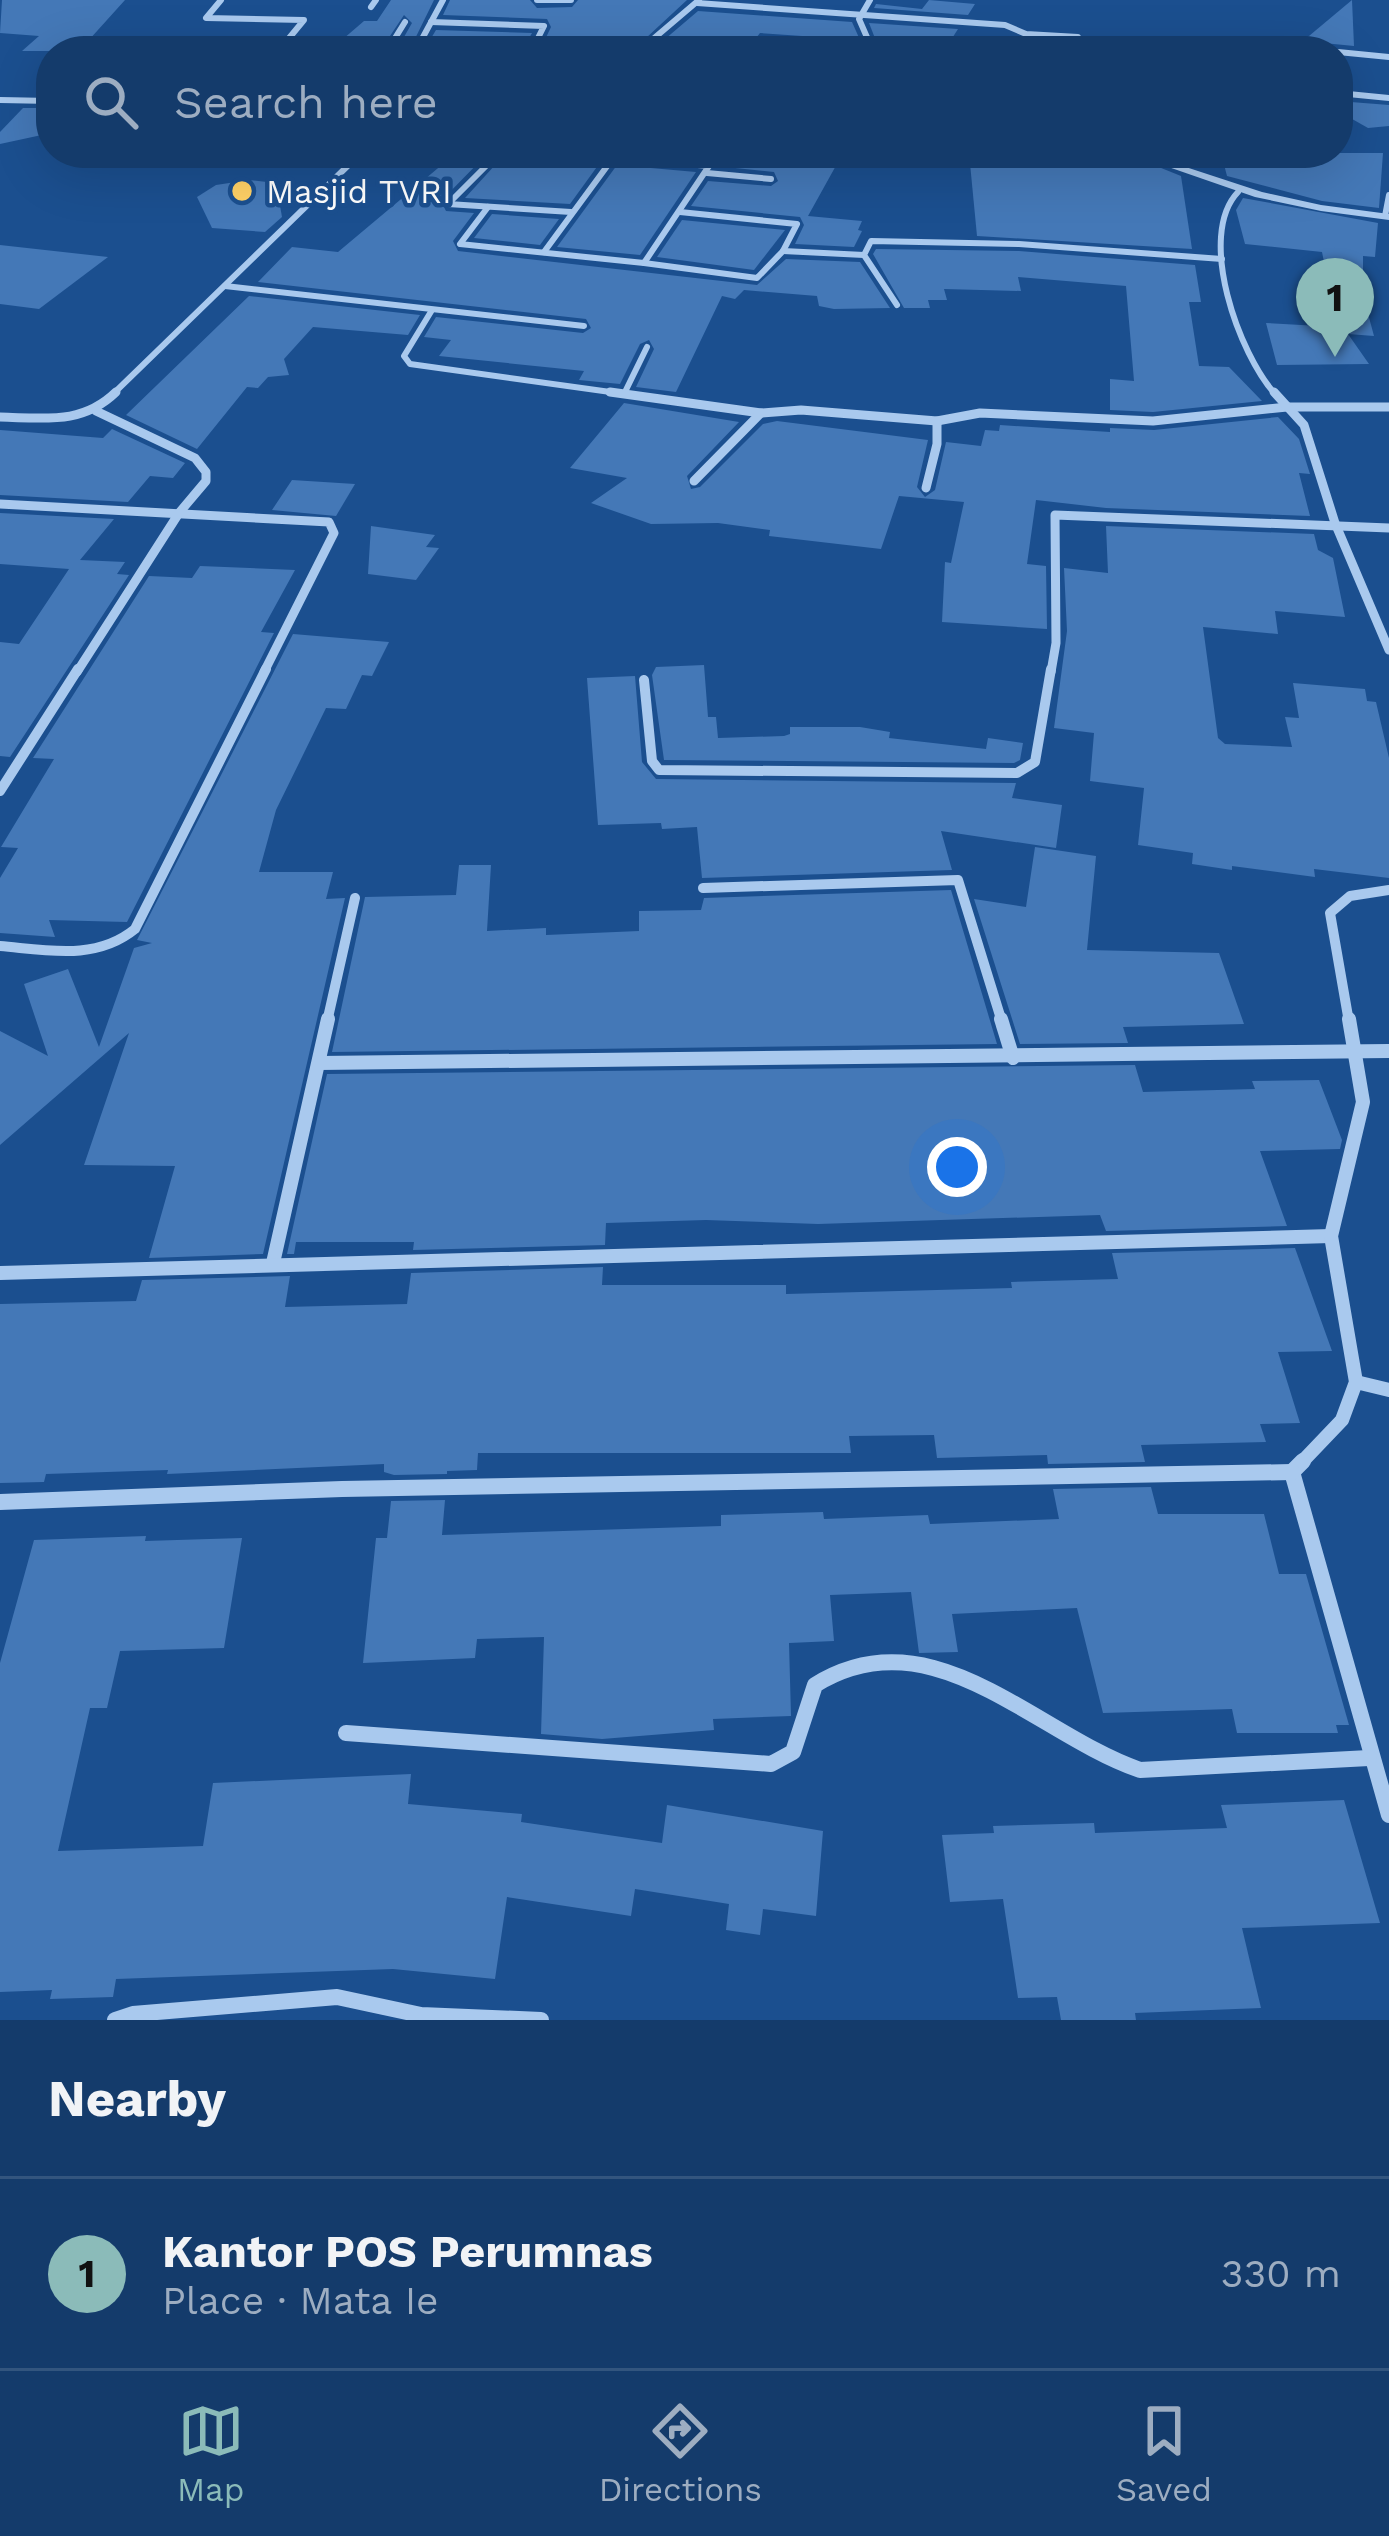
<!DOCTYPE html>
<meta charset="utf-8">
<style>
:root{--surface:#143b6b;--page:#1d4271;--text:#f1f3f6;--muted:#9dadc1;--line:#33557e;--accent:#8bbbb9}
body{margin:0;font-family:"Work Sans",sans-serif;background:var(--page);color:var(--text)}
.you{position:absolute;left:957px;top:1167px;width:42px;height:42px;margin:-30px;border:9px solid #fff;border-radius:50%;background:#1a73e8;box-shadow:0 0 0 18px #1a73e833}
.badge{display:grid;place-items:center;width:78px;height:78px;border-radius:50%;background:var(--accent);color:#111;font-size:39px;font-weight:700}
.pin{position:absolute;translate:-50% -99px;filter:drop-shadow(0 3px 6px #0008)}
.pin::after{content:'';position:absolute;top:63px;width:42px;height:36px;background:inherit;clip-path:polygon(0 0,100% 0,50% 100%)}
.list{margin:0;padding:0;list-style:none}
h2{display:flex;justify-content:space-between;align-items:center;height:156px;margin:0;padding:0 48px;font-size:51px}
h2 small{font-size:39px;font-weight:400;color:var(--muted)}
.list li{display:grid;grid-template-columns:78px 1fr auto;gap:36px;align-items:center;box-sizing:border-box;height:192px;padding:0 48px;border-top:3px solid var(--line)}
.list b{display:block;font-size:45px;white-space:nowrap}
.list p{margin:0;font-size:39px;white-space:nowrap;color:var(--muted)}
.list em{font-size:39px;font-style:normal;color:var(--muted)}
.icon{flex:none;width:66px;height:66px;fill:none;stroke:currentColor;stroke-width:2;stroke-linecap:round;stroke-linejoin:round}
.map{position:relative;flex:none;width:1389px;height:2020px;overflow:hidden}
.search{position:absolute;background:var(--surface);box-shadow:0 12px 48px #0002;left:36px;right:36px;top:36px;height:132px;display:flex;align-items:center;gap:30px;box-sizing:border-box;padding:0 42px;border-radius:48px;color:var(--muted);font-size:45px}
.sheet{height:348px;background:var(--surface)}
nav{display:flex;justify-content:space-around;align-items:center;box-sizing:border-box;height:168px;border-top:3px solid var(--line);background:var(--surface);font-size:33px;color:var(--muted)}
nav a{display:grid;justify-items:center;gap:6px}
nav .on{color:var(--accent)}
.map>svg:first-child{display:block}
.building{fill:#4478b7}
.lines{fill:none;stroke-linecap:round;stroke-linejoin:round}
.minor-far4{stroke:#a9c9ee;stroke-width:6}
.minor-far3{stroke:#a9c9ee;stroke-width:9}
.minor-far2{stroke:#a9c9ee;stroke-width:10}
.minor-far1{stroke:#a9c9ee;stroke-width:14}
.minor{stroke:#a9c9ee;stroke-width:16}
.tertiary{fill:#a9c9ee;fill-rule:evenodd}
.poi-dot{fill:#ffd166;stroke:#1b4f8f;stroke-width:4.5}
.labels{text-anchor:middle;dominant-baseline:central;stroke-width:9;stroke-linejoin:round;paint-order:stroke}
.far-poi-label{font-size:33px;fill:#fff;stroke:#1b4f8f;text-anchor:start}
</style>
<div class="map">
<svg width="1389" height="2020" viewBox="0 0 1389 2020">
<rect width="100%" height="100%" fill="#1b4f8f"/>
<!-- building -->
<g class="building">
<path d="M2,0h123l-46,51h-57l17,-15 -39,-3z"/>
<path d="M391,0h43l-25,51h-13l16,-28 -8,-8 -24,36h-51l35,-30h13z"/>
<path d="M450,0h80l7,8 35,-1 6,-7h109l-55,51h-83l4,-3h-12l10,-21 -4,-8 -104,-4z"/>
<path d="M929,0l46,4 -7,11 -94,-7 2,-4 46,5z"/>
<path d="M1352,0l2,46 -51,-5z"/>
<path d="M698,11l154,11 8,18 -100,-7 -14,18h-95z"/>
<path d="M869,23l89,6 -14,22h-64z"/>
<path d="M436,30l96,3 -5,9 -97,-2z"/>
<path d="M1338,101l51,4v21l-21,2 -30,-17z"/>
<path d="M23,108h28v25l-51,11v-12z"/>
<path d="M456,153h32l-47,48 5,10 28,2 -21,28 5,10 299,34 29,-26 74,3 30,46 -56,1 -15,-3 -2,-10 -73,-6 -9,9 -13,-3 -46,96 -40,-5 18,-38 -5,-9 -9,4 -20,40 -41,-4 5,-9 -145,-15 12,-16 -27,-3 12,-20 147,16 8,-5 -5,-9 -328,-37 34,-35 46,5z"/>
<path d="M506,153h49l5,7 39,4 -29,40 -105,-6z"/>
<path d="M647,153h196l-35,63 54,5 -4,9 4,1 -8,16 -59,-3 9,-19 -4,-8 -109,-11 17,-25 63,5 7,-5 -4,-9 -58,-6 -6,-7z"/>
<path d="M969,153h155l57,23 11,73 -215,-13z"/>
<path d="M1221,153h162l-4,55 -57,-7 -95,-25z"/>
<path d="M617,165l79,7 -56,83 -83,-8z"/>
<path d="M249,180l27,3 6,34 -17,15 -53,-4 -15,-31 19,-12z"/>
<path d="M1243,198l135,25 -3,34 -12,-1v39l11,41 -26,-2 21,30 -92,1 -11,-42 71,4 -15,-75 -77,-8 -9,-34z"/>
<path d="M492,214l67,5 -19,26 -66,-7z"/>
<path d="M682,220l103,10 -31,40 -97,-13z"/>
<path d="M0,245l108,12 -69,52 -39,-5z"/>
<path d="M876,249l143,2 176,14 6,37h-12l10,64 30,1 33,34 -109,11 -43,-2v-31l24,2 -8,-95 -108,-9 3,14 -77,-2 3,11h-19l2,8h-26l-31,-54z"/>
<path d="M249,296l171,19 -12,20 -95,-8 -29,32 5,16 -21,2 -10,11 -11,-1 -50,62 -71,-34z"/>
<path d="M624,403l115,19 -52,54 4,13 9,-2 63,-63 14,-3 151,19 -11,47 8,10 10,-7 11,-48 35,4 4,-16 14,1 1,-6 110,7v-4l44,2 124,-13 21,22 11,35 -11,-1 11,43 -204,-8 -70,-8 -9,64 19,2 1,63 -105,-7 3,-60 6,1 13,-61 -65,-6 -18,53 -112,-13 1,-6 -52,-7 -67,1 -60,-21 36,-25 -57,-10z"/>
<path d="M112,429l73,34 -12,15 -23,-2 -22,26 -128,-7v-65l103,8z"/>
<path d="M292,480l63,4 -19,32 -64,-6z"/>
<path d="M0,513l114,6 -34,41 45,2 -8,12 12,1 -119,182 -10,-1v-114l19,2 50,-75 -69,-5z"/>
<path d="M371,526l64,9 -9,12 13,1 -23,32 -48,-6z"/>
<path d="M1106,526l208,8 4,16 15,8 12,59 -70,-6 3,23 -75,-7 15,111 7,6 67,3 -7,-30 14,1 -6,-35 72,6 2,12 9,1 13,56v120l-75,-9 1,8 -83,-11v4l-40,-6 1,-11 -55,-8 6,-57 -54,-7 4,-48 -40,-5 13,-97 -3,-63 44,5z"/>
<path d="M200,566l95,4 -34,62 13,1 -147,289 -78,-2 6,17 -55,-4v-55l18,-30 -17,-1 53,-88 -21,-1 116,-182 43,2z"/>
<path d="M293,634l96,8 -17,34 -10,-1 -16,34 -20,-1 -50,102 -17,62h74l-7,27 19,-1 -82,356 -114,4 26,-92 -91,-1 45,-132 -129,112v-114l48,25 -24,-72 44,-15 31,78 35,-99 18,-5 -15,-3z"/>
<path d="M704,665l4,52h8l2,21 66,-2 6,-2v-7h70l30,5 -1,6 97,11 2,-11 35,5 -3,17 -6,3 -350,-3 -12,-85 4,-8z"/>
<path d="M635,676l7,86 14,17 360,4 -4,15 50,7 -6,43 -115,-17 11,39 -250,8 -5,-51 -35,2 -1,-6 -63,2 -11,-147z"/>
<path d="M1035,847l61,9 -9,94 132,3 25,71 -121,3 5,16 -108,1 -46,-145 52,8z"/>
<path d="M459,865h32l-4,66 59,-3v7l93,-4v-20l62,-1 3,-12 247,-8 46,154 -665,8 33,-155 91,-2z"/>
<path d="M1135,1065l8,27 112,-3 -3,-8 67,-1 23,60 -2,9 -80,2 27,75 -181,5 -6,-16 -282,9 -112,-4 -100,3 -1,22 -192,5 1,-8h-118l-2,12h-7l40,-180z"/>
<path d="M1295,1248l37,103 -54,1 22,71 -40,1 6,18 -125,3 4,17 -97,2 -1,-9 -110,3 -3,-23 -85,1 2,17h-373l-1,17 -30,1v3l-53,1 -10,-3v-8l-217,10 1,-4 -122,4 -2,8 -44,1v-179l136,-3 6,-21 148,-4 -5,31 122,-3 4,-31 192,-6 -1,18h184v9l226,-6 -1,-6 107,-3 -6,-26z"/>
<path d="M1151,1487l7,27h106l15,60h27l43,151h-13l2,8h-101l-5,-24 -129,4 -26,-105 -125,6 6,38 -39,1 -8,-61 -81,3 4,46 -45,2 2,73 -78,3 1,11 -112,9 -61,-5 3,-97 -67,2 -2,19 -112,5 13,-125h11l4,-37 54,-1 -3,35 279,-9v-11l102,-3 1,7 104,-4 2,9 129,-5 -6,-30z"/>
<path d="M146,1536l-1,5 97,-3 -18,110 -104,3 -13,57h-17l-32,143 145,-5 10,-63 198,-9 -3,30 114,10 -1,8 141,21 5,-38 156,26 -7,85 -53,-7 -3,26 -34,-5 3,-26 -94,-15 -4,27 -124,-19 -12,82 -102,-10 -277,10 -3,18 -63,2 2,-9 -52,2v-329l34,-123z"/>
<path d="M1344,1800l36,123 -138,5 19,80 -126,5 1,7h-75l-4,-23 -39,1 -15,-99 -53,3 -8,-67 52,-2 -1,-7 101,-3 1,10 132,-5 -6,-23z"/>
</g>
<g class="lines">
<!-- minor-far4 -->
<g class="minor-far4">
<path d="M221,0l-15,18 98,2 -19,23h-53l-11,8"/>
<path d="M537,0h34"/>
<path d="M870,0l-11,19 14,32"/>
<path d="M697,3l308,22 21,9 52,3 6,14"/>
<path d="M371,7l5,-7"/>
<path d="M1262,44l65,7"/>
<path d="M417,47l115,3 12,-24 -113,-4"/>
<path d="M416,50l27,-50"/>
<path d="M387,51l18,-29"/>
<path d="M639,51l60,-51"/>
<path d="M1338,52l51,5"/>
<path d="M1338,93l51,5"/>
<path d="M499,153l-51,51 123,8"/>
<path d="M707,173l64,6"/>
<path d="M1238,192c-42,44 1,163 38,203"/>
<path d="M488,207l-28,37 184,19 65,-97 -147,-13"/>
<path d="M1385,216l4,-21"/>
<path d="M783,251l81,4"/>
<path d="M544,252l72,-98"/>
<path d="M644,263l113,15 26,-27 14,-27 -117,-12"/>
<path d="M225,286l359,40"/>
<path d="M897,305l-33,-50 7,-14 148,3 203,15"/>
<path d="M432,310l-28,46 6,8 222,31"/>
<path d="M624,394l23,-47"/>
<path d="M112,395l249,-242"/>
</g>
<!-- minor-far3 -->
<g class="minor-far3">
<path d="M610,392l151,21 40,-3 136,11 43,-8 173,8 134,-14h102"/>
<path d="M1274,392l30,33 31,98 54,127"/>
<path d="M0,417c45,1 82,8 116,-25"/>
<path d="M694,481l67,-68"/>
<path d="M926,488l11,-44v-23"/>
<path d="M0,504l329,18 5,11 -70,139"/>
<path d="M77,672l102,-159 27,-32v-9l-11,-14 -99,-47"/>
<path d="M1051,672l5,-29 -1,-128 334,13"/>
</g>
<!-- minor-far2 -->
<g class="minor-far2">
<path d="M644,680l8,81 7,9 358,3 18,-11 16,-93"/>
<path d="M0,791l78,-122"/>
<path d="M703,888l255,-8 44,142"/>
<path d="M0,946c47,4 96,15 135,-17l131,-260"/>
<path d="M327,1022l28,-124"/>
<path d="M1349,1022l-19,-109 20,-17 39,-6"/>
</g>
<!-- minor-far1 -->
<g class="minor-far1">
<path d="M1001,1019l12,39"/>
<path d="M319,1063l1070,-12"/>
<path d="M273,1263l55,-244"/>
<path d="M0,1273l1331,-37"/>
<path d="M1356,1382l33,8"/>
<path d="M1300,1464l42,-44 14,-38 -25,-146 32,-134 -14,-83"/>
</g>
<!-- minor -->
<g class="minor">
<path d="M1303,1461l-11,11 97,343"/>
<path d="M0,1502l342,-13 950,-17"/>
<path d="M346,1733l425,31 22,-12 22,-67c117,-73 220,49 325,85l229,-12"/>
<path d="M115,2020l18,-6 204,-17 84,18 120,5"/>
</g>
<!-- tertiary -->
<g class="tertiary">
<path d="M0,97l51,1v6l-51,-1z"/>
<path d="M1128,153h15l119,39 59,13 68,9v6l-68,-9 -66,-14z"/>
</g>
</g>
<!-- markers -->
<circle class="poi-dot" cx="242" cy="191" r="12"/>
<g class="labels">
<!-- far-poi labels -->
<g class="far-poi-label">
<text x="266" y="191">Masjid TVRI</text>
</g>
</g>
</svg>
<div class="you"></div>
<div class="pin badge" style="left:1335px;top:357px">1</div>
<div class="search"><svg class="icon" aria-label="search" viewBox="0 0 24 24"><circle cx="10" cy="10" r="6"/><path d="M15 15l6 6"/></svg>Search here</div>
</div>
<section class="sheet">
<h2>Nearby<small></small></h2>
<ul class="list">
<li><span class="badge">1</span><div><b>Kantor POS Perumnas</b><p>Place · Mata Ie</p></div><em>330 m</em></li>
</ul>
</section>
<nav>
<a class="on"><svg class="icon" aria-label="map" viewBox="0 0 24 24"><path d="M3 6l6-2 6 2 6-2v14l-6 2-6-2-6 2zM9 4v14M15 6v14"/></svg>Map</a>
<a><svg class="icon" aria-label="directions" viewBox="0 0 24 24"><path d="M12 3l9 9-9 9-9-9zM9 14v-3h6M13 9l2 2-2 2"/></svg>Directions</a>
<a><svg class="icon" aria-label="saved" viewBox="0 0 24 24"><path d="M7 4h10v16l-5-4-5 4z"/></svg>Saved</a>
</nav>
